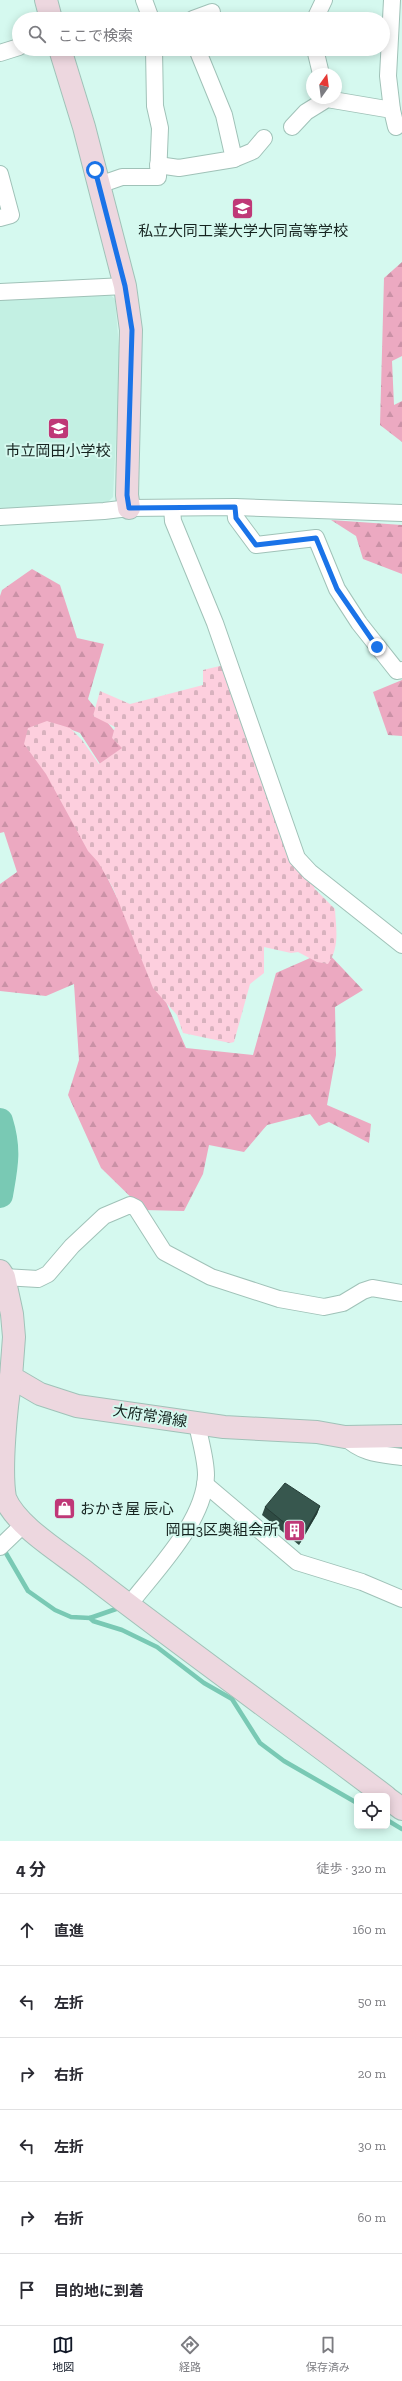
<!DOCTYPE html>
<html lang="ja">
<meta charset="utf-8">
<style>
:root{--surface:#fff;--page:#f2f2f3;--text:#2b2b33;--muted:#7c7c81;--line:#e1e1e2;--accent:#111827}
body{margin:0;font-family:"Zilla Slab","Noto Sans JP",serif;background:var(--page);color:var(--text)}
.controls{position:absolute;right:12px;bottom:12px;display:grid;overflow:hidden;border-radius:6px;box-shadow:0 2px 10px #0003}
.controls button{width:36px;height:36px;display:grid;place-items:center;padding:0;border:0;border-bottom:1px solid var(--line);background:var(--surface);color:var(--text);font:20px sans-serif}
.compass{position:absolute;left:306px;top:68px;width:36px;height:36px;border-radius:50%;background:var(--surface);box-shadow:0 2px 10px #0003;rotate:14deg}
.stop{position:absolute;width:12px;height:12px;margin:-9px;border:3px solid #1a73e8;border-radius:50%;background:#fff}
.stop.end{background:#1a73e8;border-color:#fff;box-shadow:0 1px 4px #0008}
.list{margin:0;padding:0;list-style:none}
h2{display:flex;justify-content:space-between;align-items:center;height:52px;margin:0;padding:0 16px;font-size:17px}
h2 small{font-size:13px;font-weight:400;color:var(--muted)}
.list li{display:grid;grid-template-columns:26px 1fr auto;gap:12px;align-items:center;box-sizing:border-box;height:72px;padding:0 16px;border-top:1px solid var(--line)}
.list b{display:block;font-size:15px;white-space:nowrap}
.list em{font-size:13px;font-style:normal;color:var(--muted)}
.icon{flex:none;width:22px;height:22px;fill:none;stroke:currentColor;stroke-width:2;stroke-linecap:round;stroke-linejoin:round}
.map{position:relative;flex:none;width:402px;height:1841px;overflow:hidden}
.search{position:absolute;background:var(--surface);box-shadow:0 2px 10px #0003;left:12px;right:12px;top:12px;height:44px;display:flex;align-items:center;gap:10px;box-sizing:border-box;padding:0 14px;border-radius:22px;color:var(--muted);font-size:15px}
.sheet{height:484px;background:var(--surface)}
nav{display:flex;justify-content:space-around;align-items:center;box-sizing:border-box;height:56px;border-top:1px solid var(--line);background:var(--surface);font-size:11px;color:var(--muted)}
nav a{display:grid;justify-items:center;gap:2px}
nav .on{color:var(--accent)}
.map>svg:first-child{display:block}
.built{fill:#c3f0e3}
.forest{fill:url(#forest-firs)}
.cemetery{fill:url(#cemetery-stones)}
.lines{fill:none;stroke-linecap:round;stroke-linejoin:round}
.stream{stroke:#79c9b4;stroke-width:4.5}
.river{stroke:#79c9b4;stroke-width:26}
.street-casing{stroke:#a0c2b8;stroke-width:18}
.secondary-casing{stroke:#a0c2b8;stroke-width:24}
.street{stroke:#fff;stroke-width:16}
.secondary{stroke:#edd7df;stroke-width:22}
.wall{fill:#2f4b43}
.shaded-wall{fill:#263d37}
.building{fill:#37574e;stroke:#263d37}
.route{stroke:#1a73e8;stroke-width:5}
.labels{text-anchor:middle;dominant-baseline:central;stroke-width:4;stroke-linejoin:round;paint-order:stroke}
.poi-label{font-size:15px;fill:#162420;stroke:#d5f9ef}
.street-label{font-size:15px;fill:#162420;stroke:#d5f9ef}
</style>
<div class="map">
<svg width="402" height="1841" viewBox="0 0 402 1841">
<defs>
<pattern id="forest-firs" width="22" height="20" patternUnits="userSpaceOnUse"><rect width="22" height="20" fill="#eca9c1"/><path d="M5 1l3.5 6h-7zM16 11l3.5 6h-7z" fill="#ca91a6"/></pattern>
<pattern id="cemetery-stones" width="16" height="16" patternUnits="userSpaceOnUse"><rect width="16" height="16" fill="#fdcfde"/><path d="M2 7V4a2 2 0 0 1 4 0v3zM10 15v-3a2 2 0 0 1 4 0v3z" fill="#d8b2be"/></pattern>
</defs>
<rect width="100%" height="100%" fill="#d5f9ef"/>
<!-- built -->
<path class="built" d="M109,294l6,5 5,60 -7,138 -8,8 -105,4v-212z"/>
<!-- forest -->
<g class="forest">
<path d="M402,262v94l-10,5 2,44 8,-4v41l-22,-17 4,-147z"/>
<path d="M331,520l71,5v49l-39,-15 -7,-23z"/>
<path d="M32,569l28,16 17,53 27,6 -16,55 58,70 -26,26 -40,-62 -21,-8 34,123 61,126 32,74 67,7 23,-82 50,-22 37,39 -28,17 1,48 -9,50 44,19 -2,19 -40,-21 -10,4 -9,-12 -43,11 -23,27 -35,-7 -6,29 -19,37 -40,-1 -43,-42 -33,-73 11,-35 -5,-76 -28,12 -46,-5v-107l17,-12 -13,-40 -4,1v-237l2,-6z"/>
<path d="M402,680v56l-14,-1 -15,-43z"/>
</g>
<!-- cemetery -->
<path class="cemetery" d="M224,665l93,220 -3,3 21,21c1,20 5,38 -7,55l-11,-2 -19,-10 -7,1 -27,-6v26l-14,11 -16,58 -4,1 -47,-10 -6,-18 -24,-27 -40,-100 -15,-26 -10,-11 -42,-77 -22,-30 4,-16 19,-7 23,7 12,12 17,24 23,-16 -10,-10 3,-11 -22,-11 7,-25 30,13 73,-19v-15z"/>
<g class="lines">
<!-- stream -->
<g class="stream">
<path d="M3,1548l25,43 27,19 16,7 19,1 26,-9"/>
<path d="M90,1618l3,3 29,9 35,17 47,36 28,16 28,44 24,18 73,42"/>
<path d="M387,1820l15,9"/>
</g>
<!-- river -->
<path class="river" d="M0,1121c9,29 5,45 0,74"/>
<defs>
<g id="street">
<path d="M144,0l7,19"/>
<path d="M193,19l19,-7"/>
<path d="M315,19l9,-19"/>
<path d="M315,49l6,25"/>
<path d="M0,53l19,-6"/>
<path d="M392,110l-4,-34 4,-76"/>
<path d="M292,127l14,-15 21,-13 65,11 4,17"/>
<path d="M234,159l19,-8 11,-13"/>
<path d="M158,165l21,3 55,-9 -10,-44 -27,-66"/>
<path d="M0,174l11,41 -11,3"/>
<path d="M99,185l23,-8h36l2,-49 -5,-22 -1,-57"/>
<path d="M0,292l125,-6"/>
<path d="M235,507l1,11 20,27 60,-7 21,51 22,34 38,48 5,-1"/>
<path d="M172,508l1,13 42,102 82,235 13,14 92,73"/>
<path d="M0,517l104,-6 25,-3 106,-1 167,6"/>
<path d="M4,1277l34,2 10,-5 24,-28 32,-30 26,-11 6,3 28,44 47,25 68,22 45,8 19,-4 20,-12 9,-3 30,5"/>
<path d="M345,1437c17,17 35,17 57,20"/>
<path d="M205,1484l92,78 65,20 40,17"/>
<path d="M0,1547l24,-23"/>
<path d="M129,1605c27,-35 76,-84 77,-130 0,-16 -6,-35 -9,-51"/>
</g>
<g id="secondary">
<path d="M46,0l5,19"/>
<path d="M60,49l24,78 41,159 6,44 -4,165 2,13"/>
<path d="M0,1271l4,6 8,37 2,23 -3,40 29,17 37,12 147,21 93,5 28,5 57,-1"/>
<path d="M11,1377c-5,30 -11,93 -6,121 12,29 57,55 82,75 98,76 199,148 298,223"/>
<path d="M387,1798l15,11"/>
</g>
</defs>
<!-- street casing -->
<use href="#street" class="street-casing"/>
<!-- secondary casing -->
<use href="#secondary" class="secondary-casing"/>
<!-- street -->
<use href="#street" class="street"/>
<!-- secondary -->
<use href="#secondary" class="secondary"/>
</g>
<!-- wall -->
<path class="wall" d="M320,1506l-3,8 -18,31 -37,-30 3,-8z"/>
<!-- shaded-wall -->
<path class="shaded-wall" d="M320,1506l-3,8 -18,31 3,-8z"/>
<!-- building -->
<path class="building" d="M285,1483l35,23 -18,31 -37,-30z"/>
<g class="lines">
<!-- route -->
<path class="route" d="M95,170l30,116 7,44 -5,165 2,13 106,-1 1,11 20,27 60,-7 21,51 40,58"/>
</g>
<!-- icons -->
<defs>
<symbol id="school-square" viewBox="-11 -11 22 22"><rect x="-9" y="-9" width="18" height="18" rx="4" fill="#bf3877" stroke="#d5f9ef"/><path d="M0-5L7-2L0 1L-7-2ZM-4 1L0 2.5L4 1V4Q0 6-4 4Z" fill="#fff"/></symbol>
<symbol id="shop-square" viewBox="-11 -11 22 22"><rect x="-9" y="-9" width="18" height="18" rx="4" fill="#bf3877" stroke="#d5f9ef"/><path d="M-5-2.5h2.3a2.7 3.5 0 0 1 5.4 0H5L5.5 6h-11ZM-1.5-2.5h3a1.5 2.3 0 0 0-3 0Z" fill="#fff"/></symbol>
<symbol id="building-square" viewBox="-11 -11 22 22"><rect x="-9" y="-9" width="18" height="18" rx="4" fill="#bf3877" stroke="#d5f9ef"/><path d="M-4-6H4V6H1V3H-1V6H-4ZM-2.5-4.3h1.7v1.8h-1.7ZM.8-4.3h1.7v1.8H.8ZM-2.5-1h1.7V.8h-1.7ZM.8-1h1.7V.8H.8Z" fill="#fff"/></symbol>
</defs>
<g fill-rule="evenodd">
<use href="#school-square" x="230" y="196" width="25" height="25"/>
<use href="#school-square" x="46" y="416" width="25" height="25"/>
<use href="#shop-square" x="52" y="1496" width="25" height="25"/>
<use href="#building-square" x="282" y="1518" width="25" height="25"/>
</g>
<g class="labels">
<!-- poi labels -->
<g class="poi-label">
<text x="243" y="231">私立大同工業大学大同高等学校</text>
<text x="58" y="451">市立岡田小学校</text>
<text x="80" y="1509" text-anchor="start">おかき屋 辰心</text>
<text x="278" y="1530" text-anchor="end">岡田3区奥組会所</text>
</g>
<!-- street labels -->
<g class="street-label">
<text transform="translate(150 1416) rotate(9)">大府常滑線</text>
</g>
</g>
</svg>
<div class="controls">
<button><svg class="icon" aria-label="locate" viewBox="0 0 24 24"><circle cx="12" cy="12" r="6"/><path d="M12 2v4M12 18v4M2 12h4M18 12h4"/></svg></button>
</div>
<svg class="compass" viewBox="-18 -18 36 36"><path d="M0-13l5 13h-10z" fill="#e53935"/><path d="M0 13l5-13h-10z" fill="#7c7c81"/></svg>
<div class="stop" style="left:95px;top:170px"></div>
<div class="stop end" style="left:377px;top:647px"></div>
<div class="search"><svg class="icon" aria-label="search" viewBox="0 0 24 24"><circle cx="10" cy="10" r="6"/><path d="M15 15l6 6"/></svg>ここで検索</div>
</div>
<section class="sheet">
<h2>4 分<small>徒歩 · 320 m</small></h2>
<ul class="list">
<li><svg class="icon" aria-label="ahead" viewBox="0 0 24 24"><path d="M12 20V5M6 11l6-6 6 6"/></svg><div><b>直進</b></div><em>160 m</em></li>
<li><svg class="icon" aria-label="left" viewBox="0 0 24 24"><path d="M17 20v-9H6M10 6l-5 5 5 5"/></svg><div><b>左折</b></div><em>50 m</em></li>
<li><svg class="icon" aria-label="right" viewBox="0 0 24 24"><path d="M7 20v-9h11M14 6l5 5-5 5"/></svg><div><b>右折</b></div><em>20 m</em></li>
<li><svg class="icon" aria-label="left" viewBox="0 0 24 24"><path d="M17 20v-9H6M10 6l-5 5 5 5"/></svg><div><b>左折</b></div><em>30 m</em></li>
<li><svg class="icon" aria-label="right" viewBox="0 0 24 24"><path d="M7 20v-9h11M14 6l5 5-5 5"/></svg><div><b>右折</b></div><em>60 m</em></li>
<li><svg class="icon" aria-label="arrive" viewBox="0 0 24 24"><path d="M6 21V4h12l-3 4 3 4H6"/></svg><div><b>目的地に到着</b></div></li>
</ul>
</section>
<nav>
<a class="on"><svg class="icon" aria-label="map" viewBox="0 0 24 24"><path d="M3 6l6-2 6 2 6-2v14l-6 2-6-2-6 2zM9 4v14M15 6v14"/></svg>地図</a>
<a><svg class="icon" aria-label="directions" viewBox="0 0 24 24"><path d="M12 3l9 9-9 9-9-9zM9 14v-3h6M13 9l2 2-2 2"/></svg>経路</a>
<a><svg class="icon" aria-label="saved" viewBox="0 0 24 24"><path d="M7 4h10v16l-5-4-5 4z"/></svg>保存済み</a>
</nav>
